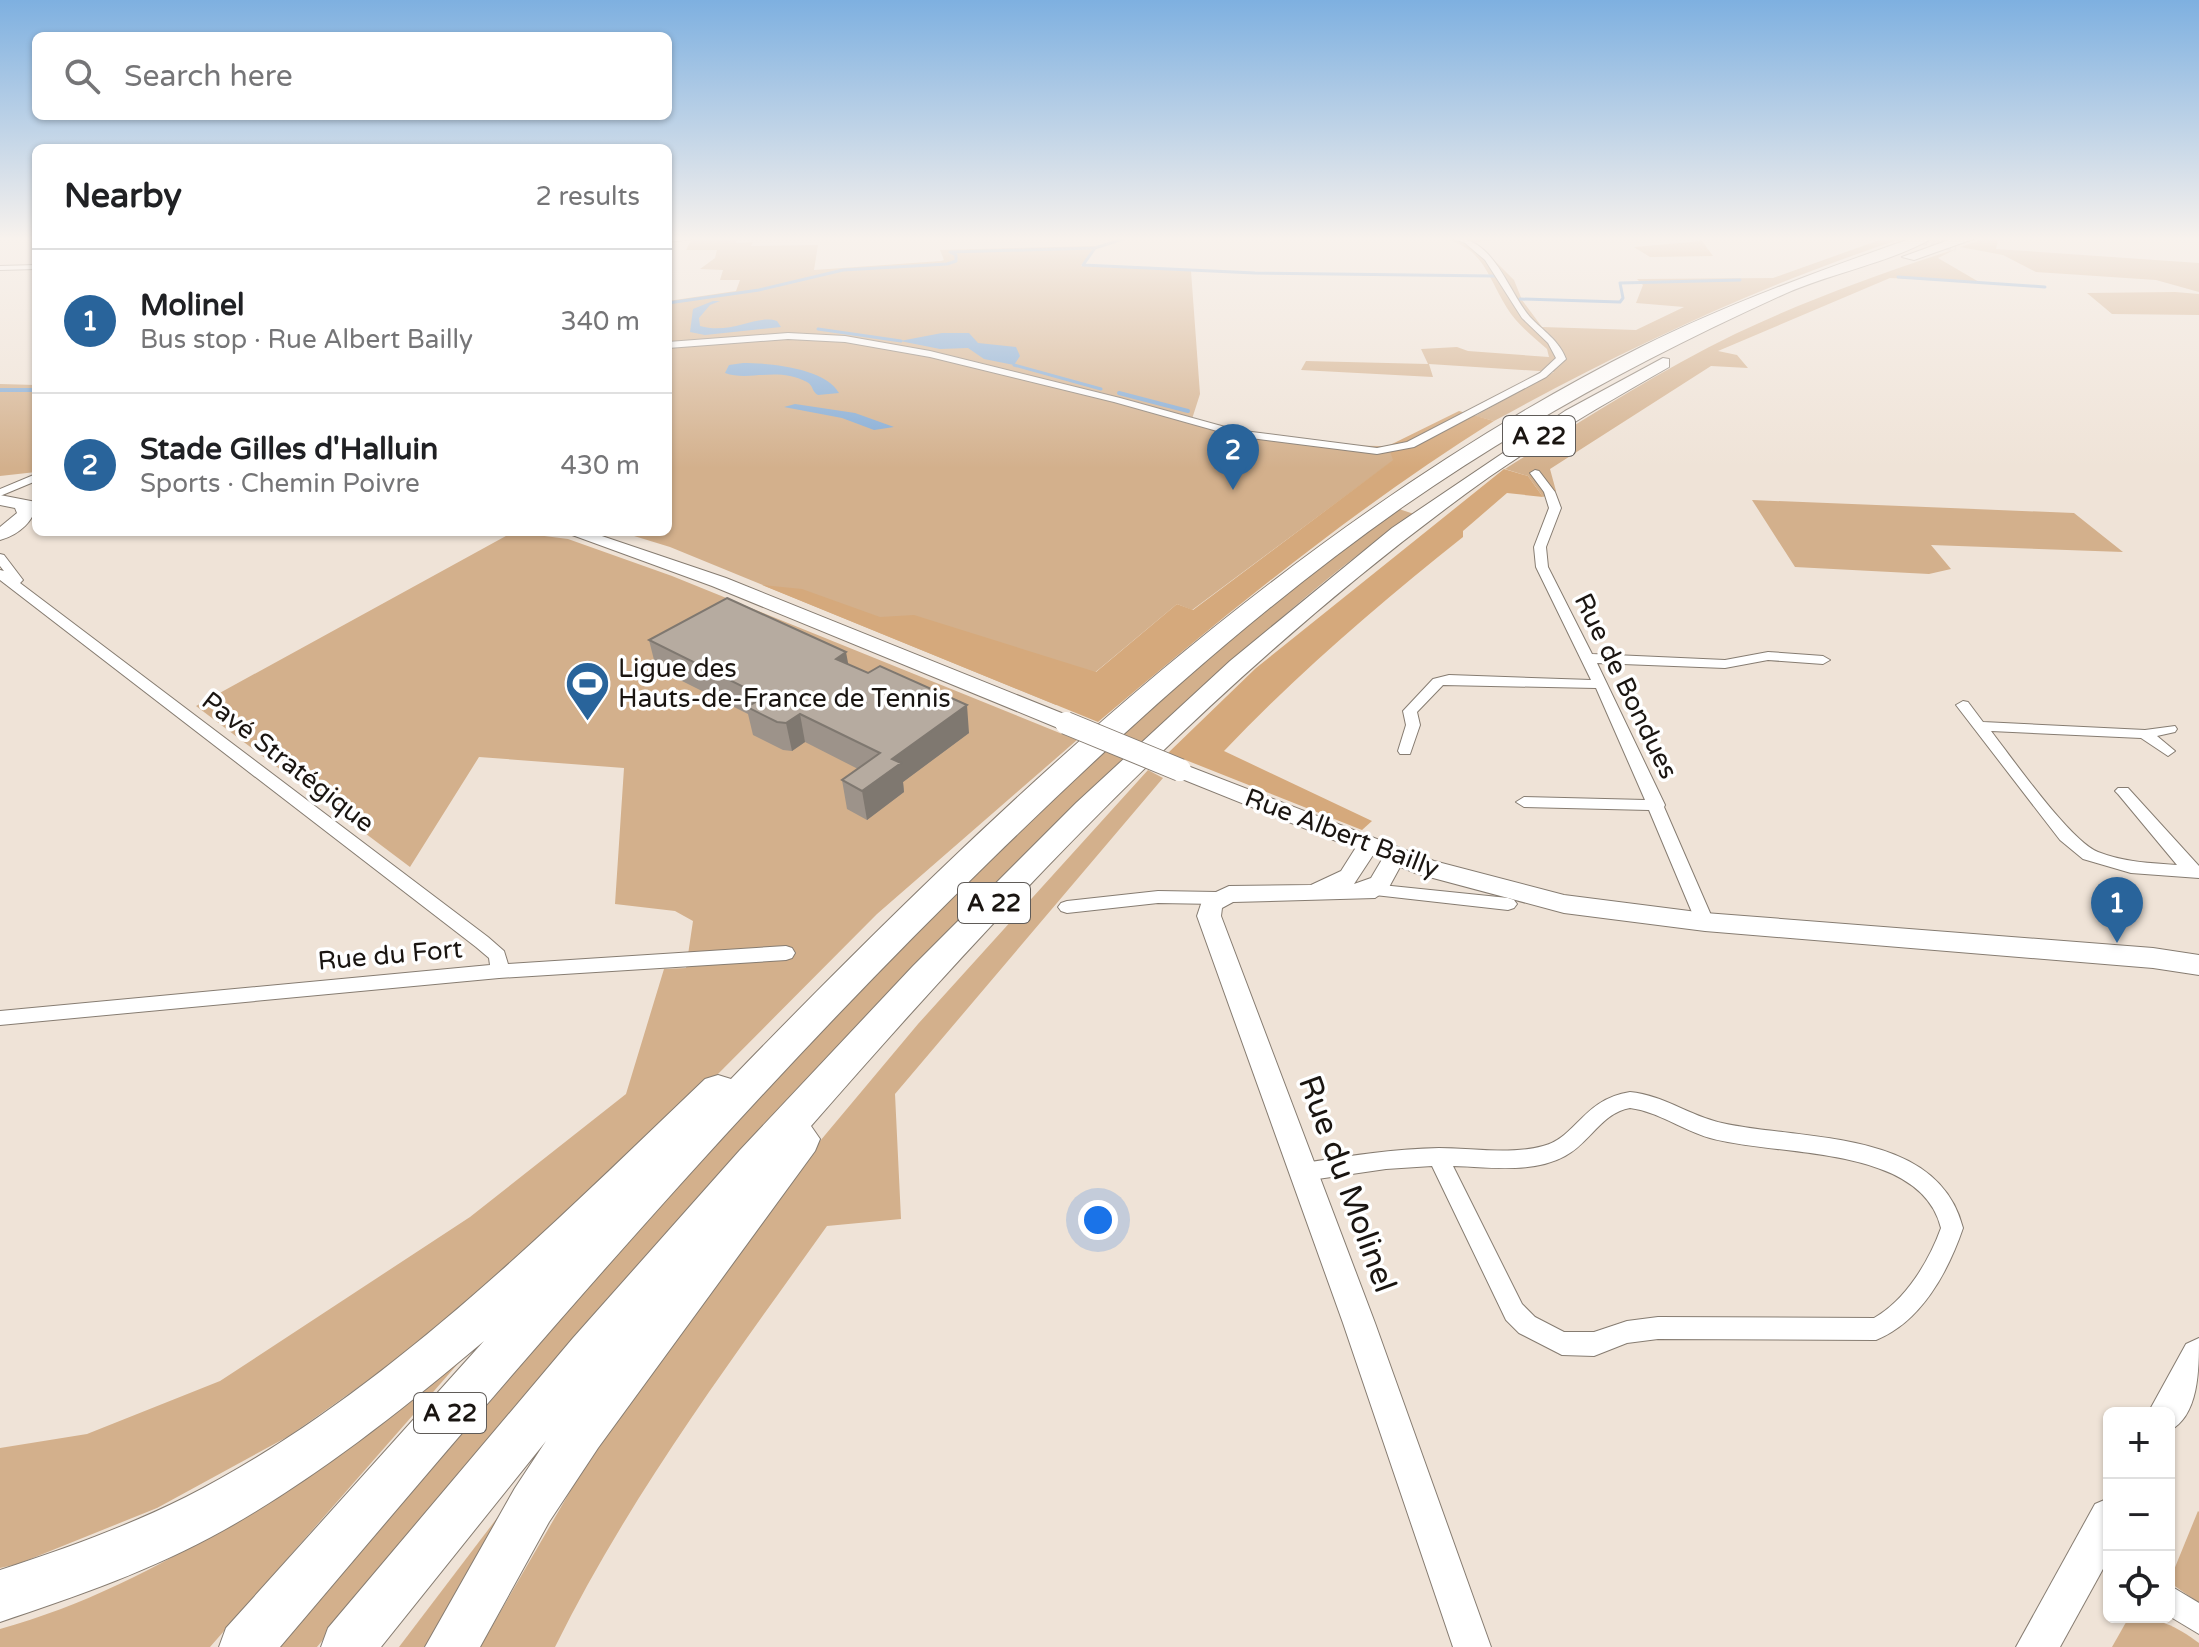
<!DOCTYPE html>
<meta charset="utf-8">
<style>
:root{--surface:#fff;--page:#f2f2f2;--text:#202124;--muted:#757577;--line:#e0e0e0;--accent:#29649b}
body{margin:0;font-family:"Varela Round",sans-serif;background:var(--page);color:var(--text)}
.controls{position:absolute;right:24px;bottom:24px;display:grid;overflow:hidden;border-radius:12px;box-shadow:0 2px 6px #0004}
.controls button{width:72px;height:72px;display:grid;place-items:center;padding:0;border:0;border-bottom:2px solid var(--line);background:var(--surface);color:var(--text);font:40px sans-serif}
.you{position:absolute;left:1098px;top:1220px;width:28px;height:28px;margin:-20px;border:6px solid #fff;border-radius:50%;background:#1a73e8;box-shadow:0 0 0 12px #1a73e833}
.badge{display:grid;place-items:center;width:52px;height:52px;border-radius:50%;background:var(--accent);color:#fff;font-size:26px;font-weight:700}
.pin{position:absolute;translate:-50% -66px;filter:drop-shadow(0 2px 4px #0008)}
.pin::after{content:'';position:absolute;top:42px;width:28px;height:24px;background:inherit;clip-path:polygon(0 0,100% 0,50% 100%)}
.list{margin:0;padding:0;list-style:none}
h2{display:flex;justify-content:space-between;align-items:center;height:104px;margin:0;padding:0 32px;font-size:34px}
h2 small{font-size:26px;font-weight:400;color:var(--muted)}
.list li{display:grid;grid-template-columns:52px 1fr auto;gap:24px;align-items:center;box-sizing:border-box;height:144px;padding:0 32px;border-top:2px solid var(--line)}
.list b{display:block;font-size:30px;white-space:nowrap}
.list p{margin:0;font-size:26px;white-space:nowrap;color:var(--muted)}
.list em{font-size:26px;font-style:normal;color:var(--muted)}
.icon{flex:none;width:44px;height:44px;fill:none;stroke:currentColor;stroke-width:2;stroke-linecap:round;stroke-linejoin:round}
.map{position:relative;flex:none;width:2199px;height:1647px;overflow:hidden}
.search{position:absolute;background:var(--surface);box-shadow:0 2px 6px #0004;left:32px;top:32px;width:640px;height:88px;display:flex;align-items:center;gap:20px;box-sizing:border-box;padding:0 28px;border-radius:12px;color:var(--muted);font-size:30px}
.panel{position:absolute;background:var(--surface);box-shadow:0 2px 6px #0004;left:32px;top:144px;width:640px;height:392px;border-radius:12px}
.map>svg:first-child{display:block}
.green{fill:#d3b08c}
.forest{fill:#d5a97c}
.water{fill:#7fa9d5}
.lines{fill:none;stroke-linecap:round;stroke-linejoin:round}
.stream-far1{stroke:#7fa9d5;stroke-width:3}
.stream{stroke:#7fa9d5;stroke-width:4}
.minor-tunnel{stroke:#cfc4b9;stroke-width:8;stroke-dasharray:8 4;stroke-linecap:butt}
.minor-casing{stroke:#867c71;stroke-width:2}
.tertiary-casing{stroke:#867c71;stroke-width:2}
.secondary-casing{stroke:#867c71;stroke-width:2}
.motorway-casing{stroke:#867c71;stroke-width:2}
.minor{fill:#fff;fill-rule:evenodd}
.tertiary{fill:#fff;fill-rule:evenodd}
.secondary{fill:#fff;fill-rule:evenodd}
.motorway{fill:#fff;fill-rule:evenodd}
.secondary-bridge-casing{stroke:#867c71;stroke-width:24;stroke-linecap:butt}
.secondary-bridge{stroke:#fff;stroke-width:22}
.wall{fill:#9d938a}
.shaded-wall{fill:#7f7870}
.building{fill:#b6aba0;stroke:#7f7870;stroke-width:2}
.labels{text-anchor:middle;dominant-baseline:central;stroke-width:7;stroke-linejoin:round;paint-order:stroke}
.shield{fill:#fff;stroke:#5f5b58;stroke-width:2}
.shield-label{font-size:24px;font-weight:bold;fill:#1a1511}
.poi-label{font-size:26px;fill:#1a1511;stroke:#fff;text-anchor:start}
.street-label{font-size:26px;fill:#1a1511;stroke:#fff}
.near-street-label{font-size:32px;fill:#1a1511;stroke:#fff}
</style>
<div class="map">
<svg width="2199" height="1647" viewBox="0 0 2199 1647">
<rect width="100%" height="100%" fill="#efe3d7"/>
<!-- green -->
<g class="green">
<path d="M668,237h69l-1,6 17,-1 -2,4 67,-1 -4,25 127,-9 3,-1 -4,-10 155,-4 -14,20 110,5 9,123 -8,25c65,17 130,28 196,27l6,14 -202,150 -15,-6 -121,101 -386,-158 -49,-15h47v-231l68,-10 4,-11h-20l3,-10 -23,-1 15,-11 2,-8h-31l5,-10 -23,2z"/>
<path d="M1434,237h86l-44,5 38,38 8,20 20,27 94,3 48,-23 -48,-4 7,-18 -6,-6 136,-1 115,-41h19c-145,47 -280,111 -413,184l-19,-5 79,-44 -125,-8 4,13 -132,-7 5,-9 122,3 -7,-15 36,-2 11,4 81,6 -2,-8c-13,-11 -31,-26 -40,-41 -22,-36 -24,-64 -73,-71z"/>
<path d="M1991,237h23l-16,4 -2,8 203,14v29l-43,-12 -120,-8 -33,-17 -43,-8z"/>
<path d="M1956,249l-18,9 41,24 -89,-4 -172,73 19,4 11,13 -37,-2 -161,103 6,22 -13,6 -15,-21 -23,-7c75,-47 150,-96 230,-135 72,-34 146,-61 221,-85z"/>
<path d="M2175,292l24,2v21l-87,-1 -25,-21z"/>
<path d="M0,384l36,1v87l-36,4z"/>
<path d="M1752,500l322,13 49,39 -192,-7 20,24 -22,5 -134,-7z"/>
<path d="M1396,508l18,6c-72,49 -138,108 -203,166 -175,154 -335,324 -489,499 -136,155 -274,309 -405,468h-41l384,-444 210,-224 218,-215 172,-152z"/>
<path d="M513,532l55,7 104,37 405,164 -200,174 -176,177 -130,121 -157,136 -125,88 -132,72 -139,56 -18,4v-120l87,-14 133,-53 250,-164 156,-123 38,-125 22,-1 7,-47 -18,-10 -60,-7 9,-136 -145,-11 -69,110 -214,-161z"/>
<path d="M1148,770l15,8 -268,316 6,125 -74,7c-97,136 -198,271 -272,421h-75l118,-204 217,-296 103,-123z"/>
<path d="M469,1351l-259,296h-210v-18c179,-50 323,-169 469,-278z"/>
<path d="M548,1451l-118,196h-31z"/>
<path d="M2198,1511l1,1v91l-30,-21z"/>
<path d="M2129,1617c28,0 47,9 70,26v4h-87z"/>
</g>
<!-- forest -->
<g class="forest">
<path d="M1702,241l11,15 -63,1 -16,-10z"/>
<path d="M1459,411l35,10c-142,89 -269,194 -396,301l-336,-137 40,4 78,28 34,-2 182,57 81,-68 16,6 200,-150 -5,-14z"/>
<path d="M1504,469l24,7 15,21 -36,-4 -44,38v6c-84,67 -165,136 -239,214l148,70 -10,9 -194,-77 88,-85z"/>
</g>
<!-- water -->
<g class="water">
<path d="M713,301h7l-10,4 -11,13 1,8c32,9 56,-12 77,-5l4,6 -76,8 -15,-3 3,-23z"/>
<path d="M942,333h27l9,10 38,4 4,9 -6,9 -30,-6 -16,-11 -28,1 -40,-8z"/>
<path d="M743,363c27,0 82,5 96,30l-21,2c-7,-4 -4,-9 -11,-13 -31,-16 -57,0 -82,-9l4,-8z"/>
<path d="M795,404l60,9 39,14 -20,3 -32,-12 -58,-11z"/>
</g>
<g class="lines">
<!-- stream-far1 -->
<g class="stream-far1">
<path d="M1095,248l-12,17 172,8 240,3"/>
<path d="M1898,277l147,10"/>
<path d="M1520,299l100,3 3,-4 -3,-15 120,-3"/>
<path d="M668,303l91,-13 84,-20 104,-6 9,-3v-6l-6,-3 145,-4 34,-11"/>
<path d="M818,329l83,12"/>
<path d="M1014,365l87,24"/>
<path d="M0,390h36"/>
</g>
<!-- stream -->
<g class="stream">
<path d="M0,390h36"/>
<path d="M1119,393l69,18"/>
</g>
<!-- minor-tunnel -->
<path class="minor-tunnel" d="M1908,238l48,10"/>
<defs>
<g id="minor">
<path d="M697,237l-4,2 -25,3v-4z"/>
<path d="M1450,237c45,0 56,52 80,80 13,14 29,23 36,42l-20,18 -132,70 -37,7 -142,-18 -121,-34 -184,-45 -85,-15 -57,-3 -120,9v-6l120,-9 57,3 85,15 190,47 116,32 141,18 30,-6 133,-69 16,-15 -8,-15 -26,-25 -37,-58 -20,-17z"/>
<path d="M36,265v4l-36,1v-4z"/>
<path d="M1535,470l4,1 16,21 6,16 -15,39 2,20 44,87 133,6 43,-8 55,4 7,4 -7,4 -55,-4 -43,8 -128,-5 68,142 -1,2 50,115 -3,4h-12l-3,-4 -47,-112 -125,-3 -8,-5 8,-5 121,3 -49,-112 -153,-3 -26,27 3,13 -10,29h-10l-2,-3 8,-26 -3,-14 30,-32 16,-4 142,5 -55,-113 -2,-20 15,-39 -5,-16 -14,-19z"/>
<path d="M36,474v7l-36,15v-7z"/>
<path d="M0,554l4,1 19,25 -3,3 468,354 16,14 4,13 278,-18 6,2 3,5 -3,5 -6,2 -287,18 -499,47v-14l490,-46 -1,-7 -13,-11 -476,-367v-10l4,1 -4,-5z"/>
<path d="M1963,701l5,1 15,20 162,8 30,-4 2,3 -2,3 -18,4 18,15 -7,5 -27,-18 -150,-7c21,27 79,110 107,121 25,10 52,11 79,13l-59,-71 -3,-3 3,-3h10l71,78v12l-68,-5 -48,-14 -23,-19 -104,-135z"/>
<path d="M1372,884l136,14 6,2 3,4 -3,4 -6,2 -142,-16 -2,-4 2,-4z"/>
<path d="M1158,891l59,1 6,2 3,4 -3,4 -6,2 -59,-1 -91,10 -6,-2 -3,-4 3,-4 6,-2z"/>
<path d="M1630,1092c33,3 60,24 92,31 80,18 216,5 241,105 -15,44 -42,94 -87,112l-218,-1 -31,4 -33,13 -32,-1 -43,-22 -13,-13 -74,-154 -46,3 -82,12 -7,-2 -4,-7 4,-7 7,-2c45,-7 89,-14 135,-15 34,0 71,7 104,-2 33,-8 40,-47 87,-54zM1630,1108c29,4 52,22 80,30 66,19 211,6 231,90 -12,33 -35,72 -67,90l-216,-1 -31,4 -33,11h-30l-29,-15 -13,-13 -69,-138c36,1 79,8 112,-10 25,-13 36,-43 65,-48z"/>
<path d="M2169,1585l30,18v31l-30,-18z"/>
</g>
<path id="tertiary" d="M1368,838l11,8 -25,38 17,-6 16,-27 8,-3 11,8 -18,33 -13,9 -142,4 -11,6 -1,8 154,407 116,324h-38l-110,-324 -146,-407 6,-18 26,-12 82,-1 30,-14 19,-30z"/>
<g id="secondary">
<path d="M0,495l36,7c0,18 -17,33 -36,38v-13l17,-14 -2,-5 -15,-3z"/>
<path d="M564,532h26l136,46 348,140 3,5 -3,5h-16l-346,-142z"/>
<path d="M1180,763l254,98 130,34 141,18 448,35 46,7v20l-46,-7 -448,-37 -141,-18 -146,-39 -246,-99 -3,-5z"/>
<path d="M2199,1338c0,32 0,78 -30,93v-18h-21l38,-69z"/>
<path d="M2109,1498v60l-49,89h-44l79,-143z"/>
</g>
<g id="motorway">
<path d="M1915,237h20c-47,27 -106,36 -155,59 -132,60 -257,127 -376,210 -148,104 -283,227 -412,353 -254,247 -483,518 -712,788h-61l7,-19 258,-287c-82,69 -166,136 -260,189 -71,40 -147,66 -224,92v-52c64,-21 126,-43 186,-73 193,-98 363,-269 519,-418l13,-4 13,4c267,-276 564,-558 910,-732 88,-44 181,-77 274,-110z"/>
<path d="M1957,237h22l-65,23 -12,-3z"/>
<path d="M1663,358l6,1v8c-61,35 -122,70 -180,110 -255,182 -473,414 -678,649l9,13 -5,12 -217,297 -49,74 -69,125h-55l90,-159 31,-47 -165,206h-60l7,-19 245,-290 167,-188 173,-184 163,-163 154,-142 162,-133 173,-117z"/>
</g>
</defs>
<!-- minor casing -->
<use href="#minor" class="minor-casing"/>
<!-- tertiary casing -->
<use href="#tertiary" class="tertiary-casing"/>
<!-- secondary casing -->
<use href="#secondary" class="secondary-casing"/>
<!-- motorway casing -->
<use href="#motorway" class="motorway-casing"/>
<!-- minor -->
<use href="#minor" class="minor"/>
<!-- tertiary -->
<use href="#tertiary" class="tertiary"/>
<!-- secondary -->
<use href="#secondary" class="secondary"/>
<!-- motorway -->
<use href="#motorway" class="motorway"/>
<defs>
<path id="secondary-bridge" d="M1066,723l114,47"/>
</defs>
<!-- secondary-bridge casing -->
<use href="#secondary-bridge" class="secondary-bridge-casing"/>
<!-- secondary-bridge -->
<use href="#secondary-bridge" class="secondary-bridge"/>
</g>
<!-- wall -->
<path class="wall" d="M649,640l199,24 121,69 -66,49 1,10 -37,28 -20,-11 -5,-29 16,-11 -53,-27 -13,9 -9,-1 -30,-15 -5,-21 -92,-46z"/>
<!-- shaded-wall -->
<g class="shaded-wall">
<path d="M846,652l5,27 -15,-20z"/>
<path d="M967,705l2,28 -66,49 1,10 -37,28 -5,-29 30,-32z"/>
<path d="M800,714l5,28 -13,9 -6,-28z"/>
</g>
<!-- building -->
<path class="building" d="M727,598l119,54 -10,7 32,14 12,-7 87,39 -75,54 9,4 -39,28 -20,-11 38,-27 -80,-39 -14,9 -9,-1 -30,-15 17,-10 -115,-57z"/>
<!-- sky -->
<linearGradient id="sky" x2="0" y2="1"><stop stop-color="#7eb0e0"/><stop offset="0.51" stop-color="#f8f2ed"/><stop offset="1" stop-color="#f8f2ed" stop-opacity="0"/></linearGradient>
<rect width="2199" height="468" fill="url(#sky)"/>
<!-- icons -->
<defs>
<symbol id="stadium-pin" viewBox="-11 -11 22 30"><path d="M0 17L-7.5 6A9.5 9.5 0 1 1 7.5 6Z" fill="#29649b" stroke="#fff"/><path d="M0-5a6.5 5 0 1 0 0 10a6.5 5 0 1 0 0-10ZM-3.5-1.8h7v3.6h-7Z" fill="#fff"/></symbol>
</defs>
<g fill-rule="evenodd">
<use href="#stadium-pin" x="562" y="658" width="51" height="69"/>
</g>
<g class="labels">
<!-- shield labels -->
<g class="shield">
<rect x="1503" y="416" width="72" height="40" rx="6"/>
<rect x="958" y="883" width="72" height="40" rx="6"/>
<rect x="414" y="1393" width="72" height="40" rx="6"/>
</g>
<g class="shield-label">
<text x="1539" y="436">A 22</text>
<text x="994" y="903">A 22</text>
<text x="450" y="1413">A 22</text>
</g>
<!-- poi labels -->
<g class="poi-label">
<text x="618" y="668">Ligue des<tspan x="618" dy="30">Hauts-de-France de Tennis</tspan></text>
</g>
<!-- street labels -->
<g class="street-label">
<text transform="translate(1626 686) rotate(64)">Rue de Bondues</text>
<text transform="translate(288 762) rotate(38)">Pavé Stratégique</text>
<text transform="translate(1342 833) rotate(21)">Rue Albert Bailly</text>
<text transform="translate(390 955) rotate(-5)">Rue du Fort</text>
</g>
<!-- near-street labels -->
<g class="near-street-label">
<text transform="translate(1347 1184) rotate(70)">Rue du Molinel</text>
</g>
</g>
</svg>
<div class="controls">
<button>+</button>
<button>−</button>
<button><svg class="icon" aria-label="locate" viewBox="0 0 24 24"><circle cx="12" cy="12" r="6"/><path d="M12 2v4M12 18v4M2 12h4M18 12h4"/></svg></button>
</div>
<div class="you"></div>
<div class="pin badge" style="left:2117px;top:943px">1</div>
<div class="pin badge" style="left:1233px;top:490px">2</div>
<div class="search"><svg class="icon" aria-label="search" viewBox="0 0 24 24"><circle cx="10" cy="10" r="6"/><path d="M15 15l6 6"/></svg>Search here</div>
<section class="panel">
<h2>Nearby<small>2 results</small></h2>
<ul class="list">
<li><span class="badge">1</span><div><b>Molinel</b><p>Bus stop · Rue Albert Bailly</p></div><em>340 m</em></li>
<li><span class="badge">2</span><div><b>Stade Gilles d'Halluin</b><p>Sports · Chemin Poivre</p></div><em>430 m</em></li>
</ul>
</section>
</div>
